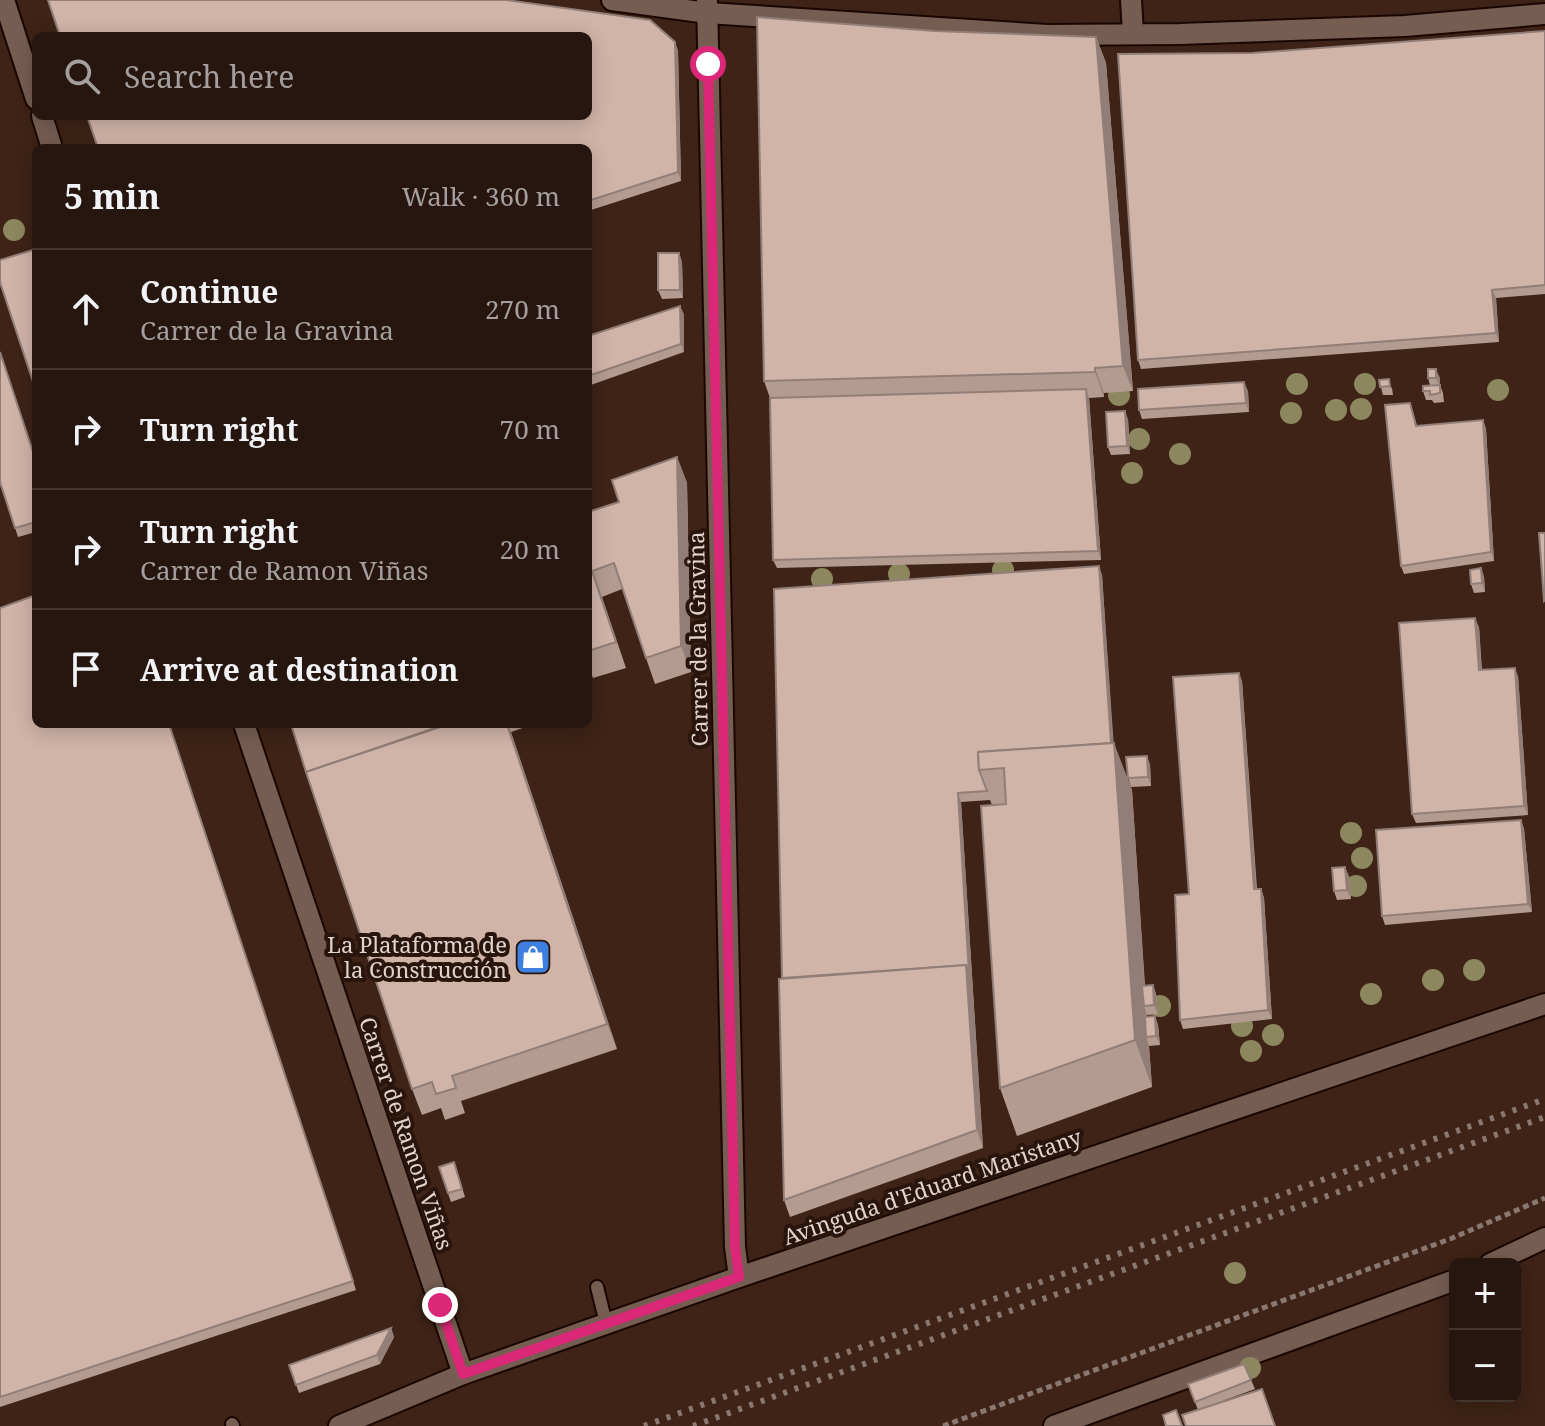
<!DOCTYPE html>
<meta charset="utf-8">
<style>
:root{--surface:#26160f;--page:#2e1f18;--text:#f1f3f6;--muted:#a49f9e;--line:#42352f}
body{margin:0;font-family:"Noto Serif",serif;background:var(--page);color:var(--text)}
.controls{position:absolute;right:24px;bottom:24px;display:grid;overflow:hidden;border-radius:12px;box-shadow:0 4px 20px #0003}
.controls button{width:72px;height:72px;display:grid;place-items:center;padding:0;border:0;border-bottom:2px solid var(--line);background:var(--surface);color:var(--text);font:40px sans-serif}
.stop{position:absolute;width:24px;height:24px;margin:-18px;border:6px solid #db2777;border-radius:50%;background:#fff}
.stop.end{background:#db2777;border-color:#fff;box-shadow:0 2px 8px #0008}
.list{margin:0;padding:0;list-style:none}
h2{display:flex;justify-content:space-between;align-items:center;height:104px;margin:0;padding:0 32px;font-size:34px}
h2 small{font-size:26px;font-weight:400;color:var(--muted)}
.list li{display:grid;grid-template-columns:52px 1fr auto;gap:24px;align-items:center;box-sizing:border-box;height:120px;padding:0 32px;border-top:2px solid var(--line)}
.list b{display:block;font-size:30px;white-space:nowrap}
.list p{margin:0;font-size:26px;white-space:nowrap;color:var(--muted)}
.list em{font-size:26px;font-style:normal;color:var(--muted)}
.icon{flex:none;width:44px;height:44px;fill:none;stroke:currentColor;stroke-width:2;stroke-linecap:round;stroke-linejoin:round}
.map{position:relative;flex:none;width:1545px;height:1426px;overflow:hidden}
.search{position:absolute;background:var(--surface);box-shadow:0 4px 20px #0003;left:32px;top:32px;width:560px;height:88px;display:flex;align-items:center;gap:20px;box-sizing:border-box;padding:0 28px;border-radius:12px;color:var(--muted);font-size:30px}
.panel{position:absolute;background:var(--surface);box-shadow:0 4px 20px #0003;left:32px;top:144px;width:560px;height:584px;border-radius:12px}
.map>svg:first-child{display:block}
.built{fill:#3e2316;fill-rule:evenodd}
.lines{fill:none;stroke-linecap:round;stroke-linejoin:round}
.lane-casing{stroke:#1a0702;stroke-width:16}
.street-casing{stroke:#1a0702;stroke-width:24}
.path{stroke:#8a7870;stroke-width:5;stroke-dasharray:6 4;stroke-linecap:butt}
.lane{stroke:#765d52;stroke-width:12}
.street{stroke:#765d52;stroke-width:20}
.rail{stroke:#8a7870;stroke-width:6;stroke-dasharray:4 8;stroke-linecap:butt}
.tree{fill:#8c875e}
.wall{fill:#b49b90}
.shaded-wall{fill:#927e76}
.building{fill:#d1b4a8;stroke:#927e76;stroke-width:2}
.route{stroke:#db2777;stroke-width:10}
.labels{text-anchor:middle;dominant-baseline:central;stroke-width:8;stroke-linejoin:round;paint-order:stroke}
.street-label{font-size:22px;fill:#e2d3cd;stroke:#29150b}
.poi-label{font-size:22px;fill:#e2d3cd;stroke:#29150b;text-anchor:end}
</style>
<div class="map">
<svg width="1545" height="1426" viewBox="0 0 1545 1426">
<rect width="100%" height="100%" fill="#331e14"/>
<!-- built -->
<path class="built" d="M0,0h1545v1426h-1545zM36,36h552v80h-552zM36,148h552v576h-552zM1455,1264h60v132h-60z"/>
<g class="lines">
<defs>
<g id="lane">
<path d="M597,1287l9,36"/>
<path d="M232,1424l1,2"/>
</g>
<g id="street">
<path d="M4,0l32,99"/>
<path d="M612,0l96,13 339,22 133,-1 225,-8 140,-12"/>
<path d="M707,0l28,1247 4,30"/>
<path d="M1131,0l2,33"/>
<path d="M42,116l10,32"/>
<path d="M244,724l219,650"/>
<path d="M1490,1264l55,-26"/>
<path d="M339,1426l124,-52 276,-97 806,-273"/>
<path d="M1054,1426l401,-146"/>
</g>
</defs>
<!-- lane casing -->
<use href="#lane" class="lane-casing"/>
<!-- street casing -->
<use href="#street" class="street-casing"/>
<!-- path -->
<path class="path" d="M943,1426l507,-187 95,-41"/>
<!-- lane -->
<use href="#lane" class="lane"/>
<!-- street -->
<use href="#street" class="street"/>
<!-- rail -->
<g class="rail">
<path d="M644,1426l901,-327"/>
<path d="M693,1426l852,-309"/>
</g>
</g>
<!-- trees -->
<g class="tree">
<circle cx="14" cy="230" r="11"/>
<circle cx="1297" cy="384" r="11"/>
<circle cx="1365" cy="384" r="11"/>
<circle cx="1498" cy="390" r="11"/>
<circle cx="1119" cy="395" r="11"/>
<circle cx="1361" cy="409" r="11"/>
<circle cx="1336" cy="410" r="11"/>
<circle cx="1291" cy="413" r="11"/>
<circle cx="1139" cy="439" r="11"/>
<circle cx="1180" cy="454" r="11"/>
<circle cx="1132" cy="473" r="11"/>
<circle cx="1003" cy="570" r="11"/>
<circle cx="899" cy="574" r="11"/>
<circle cx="822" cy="579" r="11"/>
<circle cx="1351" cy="833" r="11"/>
<circle cx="1362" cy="858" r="11"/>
<circle cx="1356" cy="886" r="11"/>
<circle cx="1474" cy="970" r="11"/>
<circle cx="1433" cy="980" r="11"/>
<circle cx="1371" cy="994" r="11"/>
<circle cx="1160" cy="1006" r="11"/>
<circle cx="1242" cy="1026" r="11"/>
<circle cx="1273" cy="1035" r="11"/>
<circle cx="1251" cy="1051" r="11"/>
<circle cx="1235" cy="1273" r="11"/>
<circle cx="1250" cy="1368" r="11"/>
</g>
<!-- wall -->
<g class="wall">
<path d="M935,31l161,6 10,26 27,328 -29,2v4l-15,1 12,162 -324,8 -4,-8 -3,-162 -6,-17z"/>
<path d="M1545,31v263l-49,4 3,44 -358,27 -3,-9z"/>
<path d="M675,42l3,9 3,130 -93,30v-63z"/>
<path d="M679,253l3,9 1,36 -21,1 -4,-9z"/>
<path d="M684,314v38l-96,34v-50z"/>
<path d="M1428,378h12v7l3,8 1,9 -10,1 -2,-3h-6l-3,-9 7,-6z"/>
<path d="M1379,380l13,8 1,7h-10z"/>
<path d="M1248,391l1,21 -107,7 -3,-9z"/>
<path d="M1413,412l4,14 66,-6 3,9 8,132 -90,13 -3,-8z"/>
<path d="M1128,419l2,35 -19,1 -3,-8z"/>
<path d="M677,457l10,26 4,189 -36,12 -33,-95 -20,8 24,71 -33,10 -5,-13v-153l31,-10z"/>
<path d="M36,460v72l-18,5 -18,-55z"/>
<path d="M1481,568l3,9 1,15 -11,1 -3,-9z"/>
<path d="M1102,575l11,168 19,47 13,196 8,-1 3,9 2,20 -11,1v2l8,-1 3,9 2,20 -11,1 3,41 -135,49 -17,-48 -8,-283 -2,-5 -29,2 22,346 -193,69 -6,-17 -2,-222z"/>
<path d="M0,608l169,116 187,566 -356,117z"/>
<path d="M1479,627l3,43 36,6 10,139 -112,8 -4,-9z"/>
<path d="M1242,681l15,208h4l3,9 8,121 -89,10 -3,-9 9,-126z"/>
<path d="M449,724h85l-23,8 106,317 -156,52 4,12 -20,7 -4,-12 -19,7 -10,-26 24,-361z"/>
<path d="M1150,764l1,22 -20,1 -3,-9z"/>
<path d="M1521,820l3,9 8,83 -147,13 -3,-9z"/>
<path d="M1349,876l2,23 -14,1 -3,-9z"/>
<path d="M454,1162l11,35 -14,5 -12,-35z"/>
<path d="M391,1328l3,9 -14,27 -81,29 -10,-28z"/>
<path d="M1244,1364l11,25 -57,21 -10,-26z"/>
</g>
<!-- shaded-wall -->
<g class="shaded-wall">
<path d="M1096,37l10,26 27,328 -10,-25z"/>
<path d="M675,42l3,9 3,130 -3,-9z"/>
<path d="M679,253l3,9 1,36 -3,-8z"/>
<path d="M1492,290l4,8 3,44 -3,-9z"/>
<path d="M680,306l4,8v38l-3,-8z"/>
<path d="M1095,368l9,25v4l-9,-25z"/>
<path d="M1436,369l4,9v9l-4,-9z"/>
<path d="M1244,382l4,9 1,21 -3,-9z"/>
<path d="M1086,389l3,9 12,162 -3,-9z"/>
<path d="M1125,411l3,8 2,35 -3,-8z"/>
<path d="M1483,420l3,9 8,132 -3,-9z"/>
<path d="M677,457l10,26 4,189 -10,-26z"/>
<path d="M1099,566l3,9 15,216 -3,-9z"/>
<path d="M1481,568l3,9 1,15 -3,-9z"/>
<path d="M1475,618l4,9 3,52 -3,-9z"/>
<path d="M1515,668l3,8 10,139 -4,-9z"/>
<path d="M1239,673l3,8 15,217 -3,-9z"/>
<path d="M508,724l109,325 -10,-25z"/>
<path d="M1114,743l18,47 14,216h-2l3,9 2,22h-3l3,9 3,41 -17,-47z"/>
<path d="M1147,756l3,8 1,22 -3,-9z"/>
<path d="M958,793l3,9 22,346 -6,-18 -11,-165z"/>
<path d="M1521,820l3,9 8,83 -4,-8z"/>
<path d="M1345,867l4,9 2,23 -4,-9z"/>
<path d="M1261,889l3,9 8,121 -4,-9z"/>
<path d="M1153,985l3,9 2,20 -4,-9z"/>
<path d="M1155,1016l3,9 2,20 -4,-9z"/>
<path d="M391,1328l3,9 -14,27 -3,-9z"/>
</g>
<!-- building -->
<g class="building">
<path d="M48,0h458l144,20 25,22 3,130 -90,29v-53h-490l-11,-32h501v-80h-528z"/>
<path d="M757,17l178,14 161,6 27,329 -28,2v4l-331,9z"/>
<path d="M1545,31v254l-53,5 4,43 -358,27 -20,-306 134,-1z"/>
<path d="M33,250l3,9v132l-36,-109v-22z"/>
<path d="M658,253h21l1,37h-22z"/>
<path d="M680,306l1,38 -93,32v-40z"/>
<path d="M0,352l36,109v61l-21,6 -15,-46z"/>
<rect x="1428" y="369" width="8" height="9"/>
<path d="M1389,379l1,7 -10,1 -1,-7z"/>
<path d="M1244,382l2,21 -107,7 -1,-21z"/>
<path d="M1440,385v8l-10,2v-4h-7v-5z"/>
<path d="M1086,389l12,162 -325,9 -3,-162z"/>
<path d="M1410,403l6,23 67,-6 8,132 -90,14 -16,-161z"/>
<path d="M1125,411l2,35 -19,1 -2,-35z"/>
<path d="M677,457l4,189 -35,12 -32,-95 -22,8 24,71 -28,9v-139l31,-10 -7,-22z"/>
<path d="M1539,533h6v67l-1,1z"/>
<path d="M1099,566l12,177 -133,9 1,18 8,21 -29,2 11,181 -3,-9 -184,13 -8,-389z"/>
<path d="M1481,568l1,15 -11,1 -1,-14z"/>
<path d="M36,595v129h133l184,557 -353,116v-789z"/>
<path d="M1475,618l4,52 36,-2 9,138 -112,8 -13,-191z"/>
<path d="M1239,673l15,216h7l7,121 -88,10 -5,-125 14,-1 -16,-217z"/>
<path d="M291,724h143l1,4 -129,44z"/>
<path d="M449,724h58l100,300 -155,52 4,12 -20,6 -4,-12 -20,7 -106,-317z"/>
<path d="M1114,743l21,297 -135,48 -19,-282 25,-2 -2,-36 -25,2 -1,-18z"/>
<path d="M1147,756l1,21 -20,1 -2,-21z"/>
<path d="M1521,820l7,84 -146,12 -6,-86z"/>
<path d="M1345,867l2,23 -13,1 -2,-23z"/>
<path d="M966,965l11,165 -193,70 -5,-221z"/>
<path d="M1153,985l1,20 -10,1 -2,-20z"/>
<path d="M1155,1016l1,20 -10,1 -1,-20z"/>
<path d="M454,1162l8,27 -14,4 -9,-26z"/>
<path d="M391,1328l-14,27 -81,30 -7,-20z"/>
<path d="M1244,1364l7,16 -56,22 -7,-18z"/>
<path d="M1262,1389l13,37h-89l-4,-11z"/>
<path d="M1176,1410l6,16h-16l-3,-11z"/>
</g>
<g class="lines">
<!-- route -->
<path class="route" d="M440,1305l23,69 276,-97 -4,-30 -27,-1183"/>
</g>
<!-- icons -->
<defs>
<symbol id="shop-square" viewBox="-11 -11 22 22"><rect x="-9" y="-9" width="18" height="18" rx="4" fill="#3f7fe0" stroke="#29150b"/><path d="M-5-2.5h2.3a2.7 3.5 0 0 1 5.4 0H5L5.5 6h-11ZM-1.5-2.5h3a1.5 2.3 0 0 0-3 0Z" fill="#fff"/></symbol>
</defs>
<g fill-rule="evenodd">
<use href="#shop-square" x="513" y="937" width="40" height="40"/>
</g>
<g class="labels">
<!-- street labels -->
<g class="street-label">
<text transform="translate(697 639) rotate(-91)">Carrer de la Gravina</text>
<text transform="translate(407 1133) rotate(71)">Carrer de Ramon Viñas</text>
<text transform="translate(932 1186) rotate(-19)">Avinguda d'Eduard Maristany</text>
</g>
<!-- poi labels -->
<g class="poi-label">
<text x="507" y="944">La Plataforma de<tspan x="507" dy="25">la Construcción</tspan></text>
</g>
</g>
</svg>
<div class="controls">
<button>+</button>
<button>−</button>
</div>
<div class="stop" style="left:708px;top:64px"></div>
<div class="stop end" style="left:440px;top:1305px"></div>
<div class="search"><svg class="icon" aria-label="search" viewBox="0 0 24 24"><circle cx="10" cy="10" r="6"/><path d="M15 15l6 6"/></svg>Search here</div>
<section class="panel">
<h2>5 min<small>Walk · 360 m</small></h2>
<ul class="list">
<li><svg class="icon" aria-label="ahead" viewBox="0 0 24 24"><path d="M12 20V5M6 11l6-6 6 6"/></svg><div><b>Continue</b><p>Carrer de la Gravina</p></div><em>270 m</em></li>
<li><svg class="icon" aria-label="right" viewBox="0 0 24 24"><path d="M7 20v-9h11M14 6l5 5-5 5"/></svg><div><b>Turn right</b></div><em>70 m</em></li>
<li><svg class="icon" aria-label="right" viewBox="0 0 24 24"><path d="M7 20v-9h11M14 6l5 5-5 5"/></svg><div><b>Turn right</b><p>Carrer de Ramon Viñas</p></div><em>20 m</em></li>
<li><svg class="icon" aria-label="arrive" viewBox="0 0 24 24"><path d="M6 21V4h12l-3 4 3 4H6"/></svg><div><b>Arrive at destination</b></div></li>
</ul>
</section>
</div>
